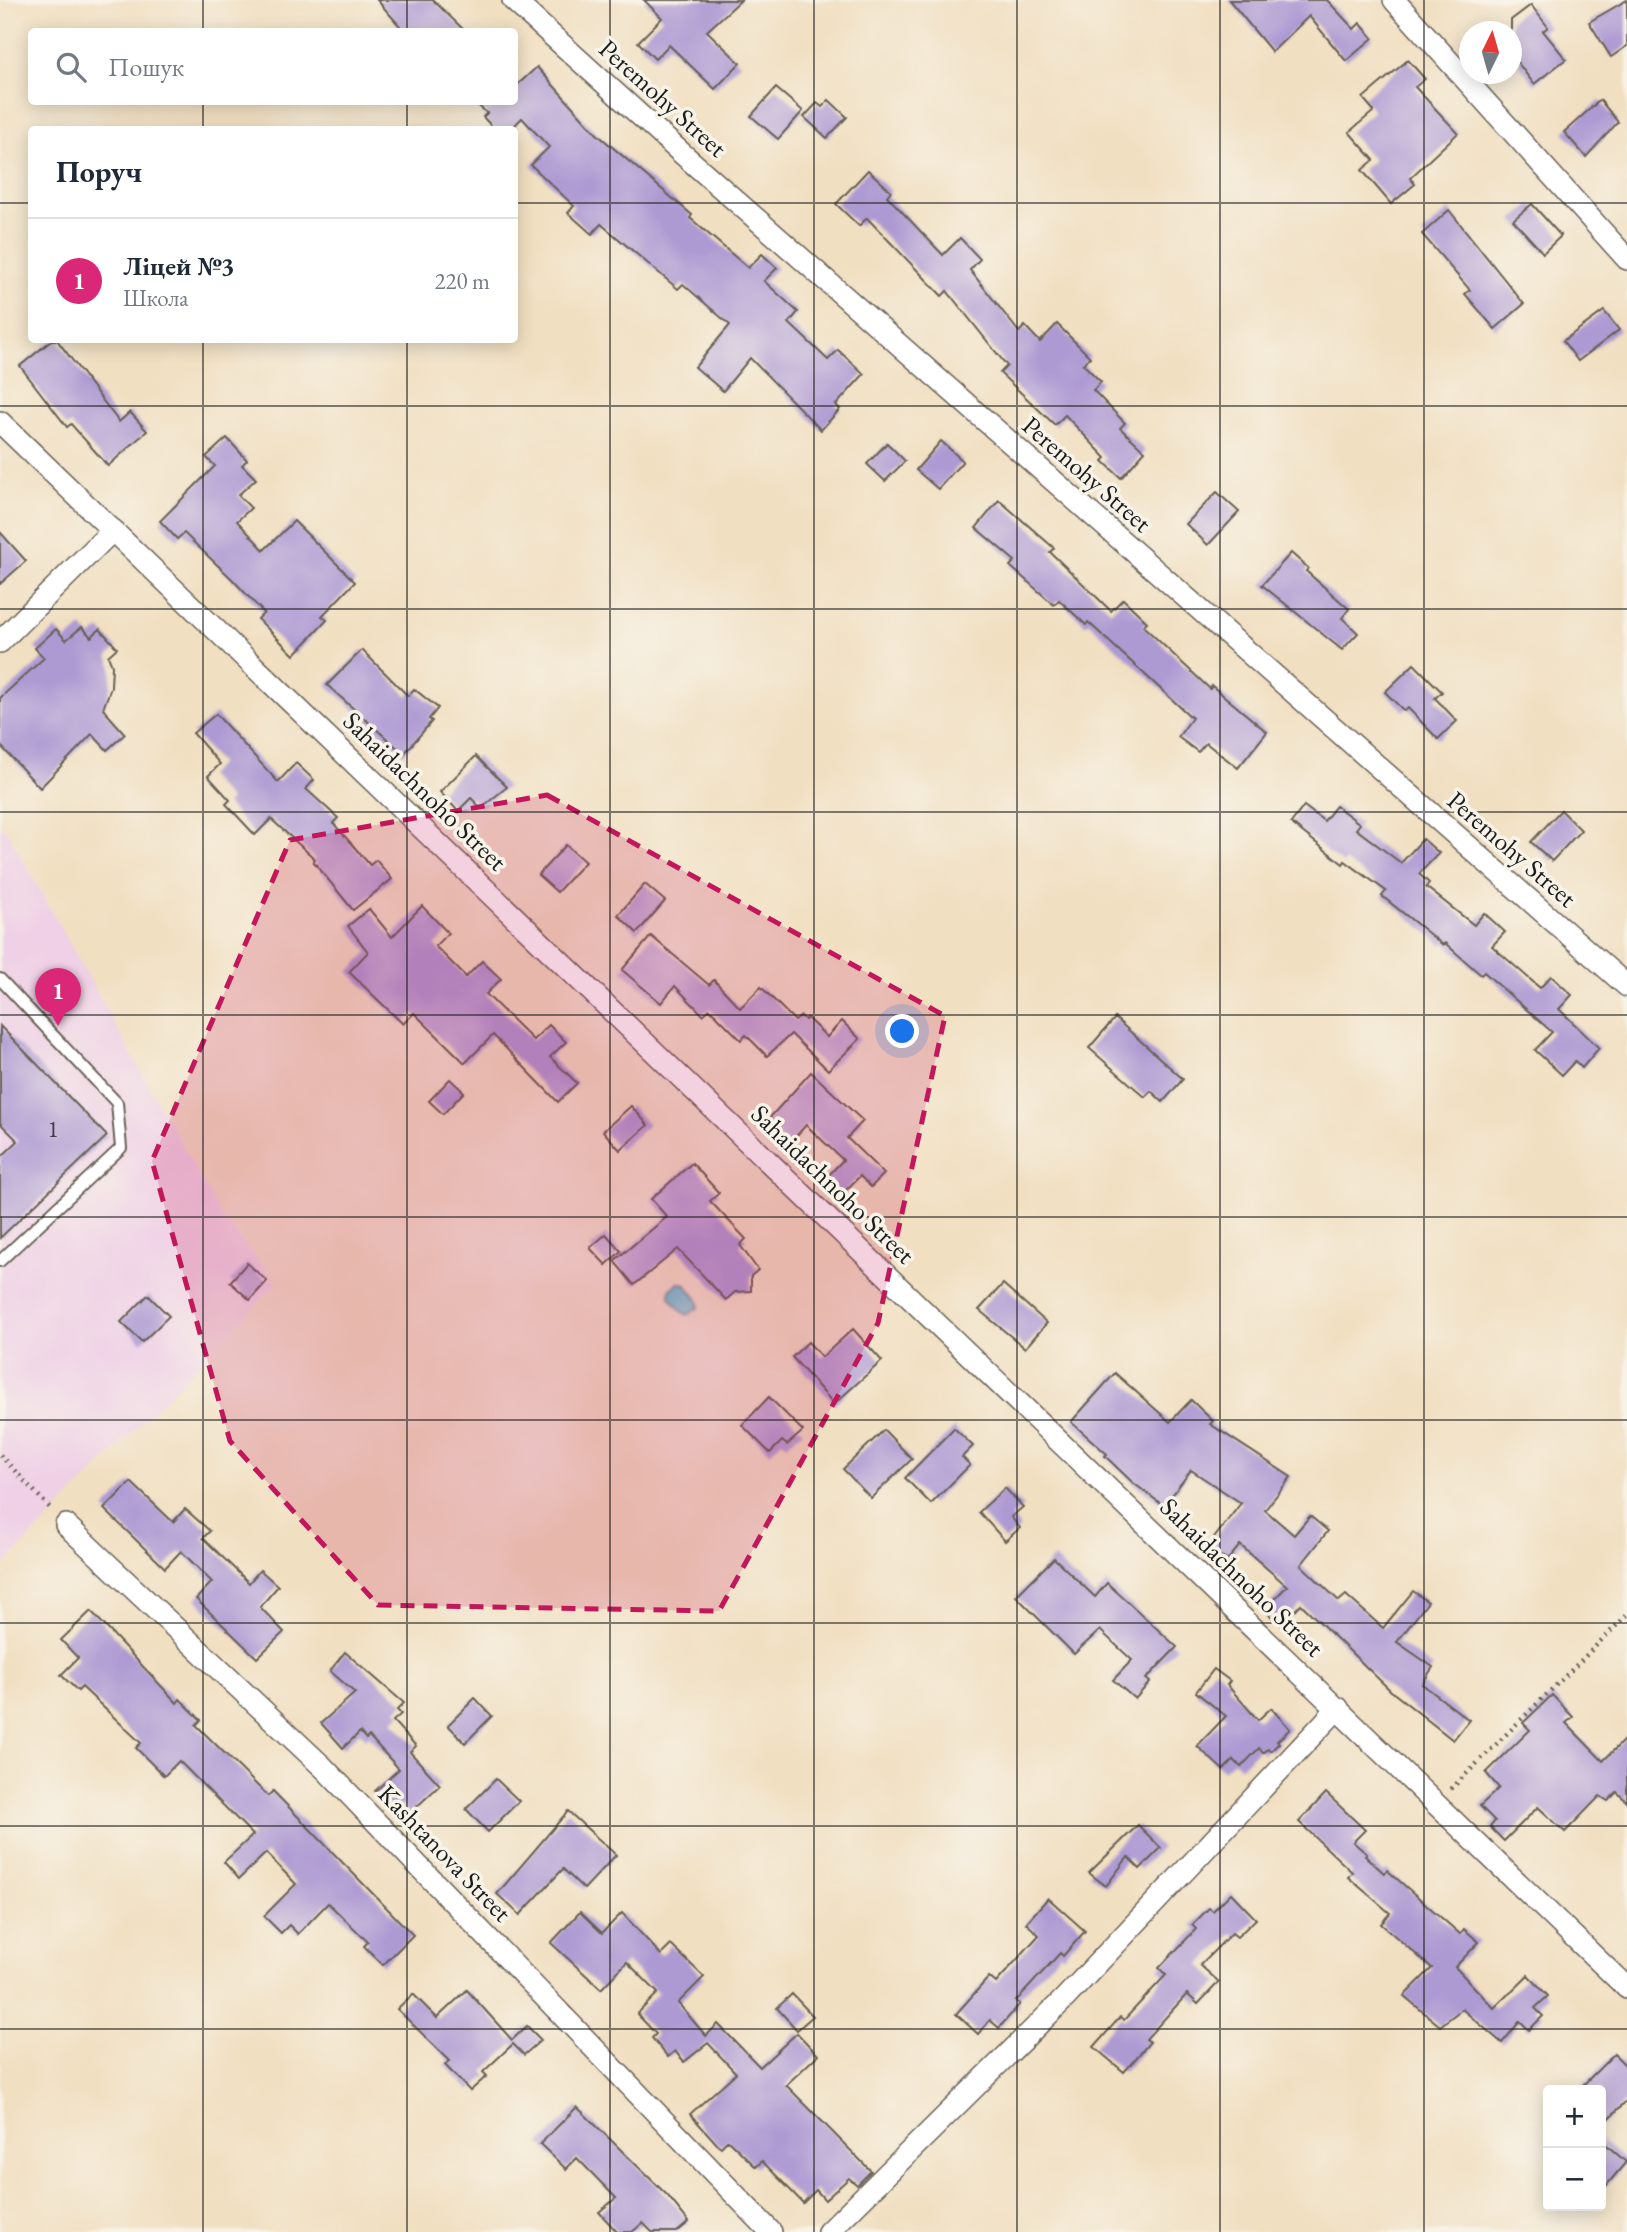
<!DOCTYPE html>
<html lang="uk">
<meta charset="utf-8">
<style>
:root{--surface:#fff;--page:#f6f6f7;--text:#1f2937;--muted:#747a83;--line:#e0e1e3;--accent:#db2777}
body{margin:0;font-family:"EB Garamond",serif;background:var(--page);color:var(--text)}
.controls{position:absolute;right:21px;bottom:21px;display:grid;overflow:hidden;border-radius:7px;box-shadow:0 4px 18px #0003}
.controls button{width:63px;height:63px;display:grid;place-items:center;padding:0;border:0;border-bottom:2px solid var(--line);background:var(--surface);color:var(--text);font:35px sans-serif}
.compass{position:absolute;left:1459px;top:21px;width:63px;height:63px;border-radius:50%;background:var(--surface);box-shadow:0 4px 18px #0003;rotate:5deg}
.you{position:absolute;left:903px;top:1032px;width:24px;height:24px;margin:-18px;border:5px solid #fff;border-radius:50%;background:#1a73e8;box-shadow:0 0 0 10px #1a73e833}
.badge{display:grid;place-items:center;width:46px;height:46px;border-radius:50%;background:var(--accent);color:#fff;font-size:23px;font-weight:700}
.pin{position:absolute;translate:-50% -58px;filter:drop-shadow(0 2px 4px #0008)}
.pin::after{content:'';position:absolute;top:37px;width:24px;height:21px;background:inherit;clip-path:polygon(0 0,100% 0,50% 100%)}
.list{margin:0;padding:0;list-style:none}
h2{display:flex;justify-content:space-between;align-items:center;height:91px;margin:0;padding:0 28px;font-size:30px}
h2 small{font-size:23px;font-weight:400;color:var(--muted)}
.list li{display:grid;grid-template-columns:46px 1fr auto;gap:21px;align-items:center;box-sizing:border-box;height:126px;padding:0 28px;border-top:2px solid var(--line)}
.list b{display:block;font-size:26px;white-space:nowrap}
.list p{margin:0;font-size:23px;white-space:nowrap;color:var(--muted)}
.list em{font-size:23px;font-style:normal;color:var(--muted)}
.icon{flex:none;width:38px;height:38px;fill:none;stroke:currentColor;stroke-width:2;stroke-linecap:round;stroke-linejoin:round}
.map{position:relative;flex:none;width:1627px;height:2232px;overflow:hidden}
.search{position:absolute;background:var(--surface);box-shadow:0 4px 18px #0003;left:28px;top:28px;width:490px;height:77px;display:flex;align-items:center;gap:18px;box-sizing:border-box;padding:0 24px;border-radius:7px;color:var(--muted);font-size:26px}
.panel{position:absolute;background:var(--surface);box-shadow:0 4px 18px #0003;left:28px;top:126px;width:490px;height:217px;border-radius:7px}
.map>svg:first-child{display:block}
.built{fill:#efd0e6}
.water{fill:#52bcce;stroke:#376c75;stroke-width:2}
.building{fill:#ae9ad3}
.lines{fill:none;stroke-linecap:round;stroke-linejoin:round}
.service-casing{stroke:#676056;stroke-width:14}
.minor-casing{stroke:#676056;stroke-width:24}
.path{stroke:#676056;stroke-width:4.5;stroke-dasharray:2 5;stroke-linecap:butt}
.service{stroke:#fff;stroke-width:10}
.minor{stroke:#fff;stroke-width:21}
.marked{fill:#c2185b;fill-opacity:0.2;stroke:#c2185b;stroke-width:5;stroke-dasharray:14 9;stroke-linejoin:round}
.grid{fill:none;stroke:#1c1c1c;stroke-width:2;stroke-opacity:0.55}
.labels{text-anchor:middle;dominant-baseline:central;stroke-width:7;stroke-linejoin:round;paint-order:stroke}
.number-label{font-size:23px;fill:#403c4a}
.street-label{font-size:26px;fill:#1c1c1c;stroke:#f7f3e8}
</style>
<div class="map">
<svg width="1627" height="2232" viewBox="0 0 1627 2232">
<rect width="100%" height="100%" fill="#f7f3e8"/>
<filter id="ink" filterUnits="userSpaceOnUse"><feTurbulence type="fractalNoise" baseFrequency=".0143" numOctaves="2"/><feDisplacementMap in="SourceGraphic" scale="14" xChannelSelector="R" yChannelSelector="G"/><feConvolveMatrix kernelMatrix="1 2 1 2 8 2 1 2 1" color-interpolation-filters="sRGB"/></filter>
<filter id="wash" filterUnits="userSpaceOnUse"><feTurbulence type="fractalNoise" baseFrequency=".00686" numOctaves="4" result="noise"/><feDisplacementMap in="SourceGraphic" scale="28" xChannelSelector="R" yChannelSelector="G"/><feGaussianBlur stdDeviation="1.57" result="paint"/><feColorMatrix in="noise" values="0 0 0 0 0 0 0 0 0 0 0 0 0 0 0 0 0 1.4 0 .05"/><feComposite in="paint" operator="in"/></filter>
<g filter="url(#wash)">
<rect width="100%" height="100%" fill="#f1dfc1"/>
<!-- built -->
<path class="built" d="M0,824l8,9 215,386 54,64 -277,286z"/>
<!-- water -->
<path class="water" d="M678,1283h6l14,16 1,8 -11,8 -6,-3 -12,-15v-7z"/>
<g id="blocks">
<!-- building -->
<g class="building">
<path d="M377,0h56l33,32h-61z"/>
<path d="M644,0h97l-34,31 33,32 -25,26 -46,-44 -14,14 -17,-17 24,-24z"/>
<path d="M1229,0h98l27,29 6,-6 13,15 -27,23 -37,-45 -37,36z"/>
<path d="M1627,0v46l-16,11 -22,-35z"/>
<path d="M1531,5l17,22 -5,4 23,28 -32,25 -23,-30v-34z"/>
<path d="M1408,60l17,19 -10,8 43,46 -48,45 5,6 -24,20 -29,-34 12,-10 -25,-28 25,-21 -11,-13z"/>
<path d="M537,67l60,67 95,81 -2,3 58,50 14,-14 15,14 -13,13 34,31 -9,11 39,37 10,-10 26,24 -28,31 4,4 -19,21 -71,-72 -27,33 -28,-24 35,-42 -47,-41 -5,5 -77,-65 -9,10 -24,-21 6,-7 -43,-41 18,-18 -27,-29 -12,12h-15l-12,-13 4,-4 -13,-11h40v-14z"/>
<path d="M776,88l27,23 -25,28 -27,-23z"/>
<path d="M829,100l18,17 -20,21 -23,-21 13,-14 5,4z"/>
<path d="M1600,100l18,22 -32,35 -22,-25z"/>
<path d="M868,170l23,21 -4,5 56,59 17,-17 20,21 -10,11 49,62 6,-6 15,16 17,-18 33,33 -7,7 18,18 -8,8 32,33 -5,5 25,23 -24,27 -18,-17 3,-3 -41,-43 -10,10 -55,-52 7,-7 -60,-75 -5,5 -75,-78 -8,8 -23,-22z"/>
<path d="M1532,204l29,32 -18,17 -30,-33z"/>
<path d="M1449,210l75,94 -29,25 -30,-35 5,-4 -48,-56z"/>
<path d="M1604,311l15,19 -41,31 -15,-20z"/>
<path d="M52,340h5l62,82 11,-10 17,19 -39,35 -37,-42 -4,3 -47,-61z"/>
<path d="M227,438l20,22 -5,5 14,14 -18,16 13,13 -14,13 27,29 30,-29 61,61 -33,34 5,4 -33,35 -36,-36 6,-6 -32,-34 -48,-46 -7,6 -17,-18 55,-55 -9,-9z"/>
<path d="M941,441l22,20 -25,28 -22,-19z"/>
<path d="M887,443l18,18 -20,20 -18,-17z"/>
<path d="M1217,492l22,20 -31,33 -22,-21z"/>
<path d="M999,500l55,48 -4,4 61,59 12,-12 24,23 -4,4 67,63 2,-3 55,46 -29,36 -32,-25 -8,9 -20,-15 14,-19 -104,-96 -2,3 -27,-25 -5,5 -44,-39 5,-5 -39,-33z"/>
<path d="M0,532l26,29 -26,23z"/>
<path d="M1291,553l17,15 -2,3 43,38 -7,9 16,15 -16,17 -80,-65z"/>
<path d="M82,627l9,10 9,-8 17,19 -9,8 4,10 -1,21 -8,22 22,25 -18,16 -15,-16 -52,54 -40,-43v-47l44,-40 -9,-10 21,-19 10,11z"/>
<path d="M362,650l46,46 6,-7 24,19 -9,11 3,2 -28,33 -77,-69z"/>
<path d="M1414,664l28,28 -7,6 22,23 -19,18 -30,-31 -4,3 -19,-19z"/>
<path d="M216,714l62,68 18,-19 18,17 -8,9 32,29 -5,5 37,42 6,-5 16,19 -39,31 -40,-49 2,-2 -44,-40 -16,16 -29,-31 4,-4 -22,-24 12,-12 -27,-31z"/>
<path d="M476,756l31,31 -26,21 -10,-10 -13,13 -18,-19z"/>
<path d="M1304,806l20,15 12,-15 24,18 -4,5 45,34 22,-24 16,14 -20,21 10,9 -3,4 48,38 10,-12 21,19 -13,14 48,42 11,-12 21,19 -13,14 40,39 -17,20 -7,-7 -13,14 -27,-25 17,-18 -68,-60 -3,3 -36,-32 -2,2 -61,-49 4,-5 -41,-30 -2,3 -52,-41z"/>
<path d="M1561,810l20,20 -29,31 -21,-19z"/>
<path d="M566,845l19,17 -28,30 -19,-17z"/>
<path d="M645,884l20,17 -28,32 -19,-18z"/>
<path d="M422,906l26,27 -13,13 31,31 16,-16 19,18 -15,15 47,46 16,-15 17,17 -16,15 27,26 -19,19 -65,-67 -28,28 -51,-50 -11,11 -54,-52 19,-20 -20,-26 21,-17 23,28z"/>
<path d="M651,936l58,49 5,-5 26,28 21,-21 34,34 6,-5 4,4 2,-2 20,19 15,-16 18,18 -32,31 -37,-36 -24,22 -21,-21 -5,5 -31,-31 -7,6 -28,-29 -14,17 -39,-33z"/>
<path d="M1115,1018l68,61 -20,23 -12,-11 -6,6 -56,-49z"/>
<path d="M0,1026l107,110 -107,102v-80l18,-17 -18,-18z"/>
<path d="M811,1072l52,49 -16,17 37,36 -13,13 -11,-11 -19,19 -16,-16 18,-19 -37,-35 -18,20 -24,-21z"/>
<path d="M450,1079l14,13 -21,22 -14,-13z"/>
<path d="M631,1106l17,19 -28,25 -17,-19z"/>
<path d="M692,1163l27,30 -9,8 36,38 -6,6 18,25 -7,6v15l-16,1 -9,8 -48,-51 -44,36 -20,-24 53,-44 -16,-18z"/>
<path d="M606,1234l15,17 -15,14 -16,-17z"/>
<path d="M247,1263l20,18 -17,19 -20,-18z"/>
<path d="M1003,1284l44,39 -22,25 -46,-38z"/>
<path d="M148,1295l21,21 -27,26 -21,-20z"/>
<path d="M853,1329l29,32 -48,43 -42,-47 16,-15 14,15z"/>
<path d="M1115,1373l55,49 21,-22 22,21 -3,3 81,53 -26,33 29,25 16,-19 18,15 -27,34 38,36 7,-6 37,33 30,-37 15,11 -31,40 36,25 -11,17 47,36 -16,20 -62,-49 -90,-87 -20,21 -17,-15 23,-24 -47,-41 -13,16 -19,-15 33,-43 -50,-33 -27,36 -32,-24 -27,-26 2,-2 -36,-32z"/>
<path d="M769,1397l34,34 -16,14 -5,-4 -12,12 -28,-28z"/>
<path d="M954,1428l19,18 -11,11 8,8 -39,39 -26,-26z"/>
<path d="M884,1430l28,29 -41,39 -28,-29z"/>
<path d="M131,1482l42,40 12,-13 25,22 -7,7 46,45 11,-13 18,16 -18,21 24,25 -27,26 -61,-59 16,-17 -31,-31 -16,17 -61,-59z"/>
<path d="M1005,1488l18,19 -12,10 9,11 -15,13 -26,-29z"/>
<path d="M1054,1558l41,39 12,-14 70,64 -31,32 4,3 -15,17 -22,-19 19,-20 -32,-30 -26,24 -58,-58z"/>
<path d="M91,1611l86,92 3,-4 21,21 -5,5 72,71 5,-5 140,144 -30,30 -19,-19 4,-4 -40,-39 -30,31 -9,-9 -8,8 -17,-17 32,-32 -30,-31 -27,26 -15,-17 29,-27 -74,-74 -15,15 -28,-28 5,-5 -59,-56 -4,4 -17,-16 17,-17 -17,-18z"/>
<path d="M345,1652l59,51 -7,7 4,4 -8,7 23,25 -6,6 30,33 -31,29 -8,-10 -8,7 -18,-20 24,-22 -30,-33 -3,3 -6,-7 -17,16 -22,-25 34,-30 -25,-22z"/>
<path d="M1214,1669l16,12 -3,4 31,35 13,-12 19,21 -13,12 2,2 -8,8 -3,-2 -5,4 -4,-5 -18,19 -7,-7 -11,10 -26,-24 29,-30 -30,-24z"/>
<path d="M1552,1695l21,22 -7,6 37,38 24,-24v65l-10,-10 -9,9 -8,-5 -35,36 -27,-25 -34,34 -14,-14 5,-6 -15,-15 19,-18 -13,-15 44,-43 -7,-7z"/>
<path d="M475,1698l17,18 -27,27 -17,-18z"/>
<path d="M496,1779l23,22 -31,31 -22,-23z"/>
<path d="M1326,1793l39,37 -12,12 14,12 -2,2 19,17 3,-3 73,64 4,-5 15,13 -24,25 39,41 34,-33 20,21 -13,12 8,8 -14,14 -9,-9 -18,22 -40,-34 -22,17 -36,-30 28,-28 -51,-44 9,-11 -42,-36 4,-5 -53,-50z"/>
<path d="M568,1811l48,44 -32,34 -21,-20 -43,46 -23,-21z"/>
<path d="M1138,1825l23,23 -21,21 -12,-12 -22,29 -17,-13z"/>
<path d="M1231,1893l25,26 -19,18 -5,-4 -32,32 19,17 -21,22 -11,-10 -41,45 4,3 -26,30 -30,-25 26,-30 4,3 42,-45 -7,-7 37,-39 -4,-4 17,-17 4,3z"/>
<path d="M1048,1898l37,33 -22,25 -3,-3 -44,48 4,3 -21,24 -9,-8 -12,14 -22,-20 33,-37 7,6 43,-48 -13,-12z"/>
<path d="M580,1912l22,21 20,-20 39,42 10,-10 33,32 -26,26 28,33 12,-12 42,43 37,-34 21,22 -32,30 85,86 -14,14 -8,-7 -24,22 -9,-10 -13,13 -41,-42 -6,6 -28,-27 -7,7 -4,-3 -27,-30 46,-41 -28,-30 -24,19 -9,-11 -7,6 -16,-19 4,-4 -19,-20 21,-21 -31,-31 -26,27 -50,-46z"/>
<path d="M467,1990l45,50 15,-14 14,14 -17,15 -11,-11 -30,28 4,4 -17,15 -25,-26 5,-4 -53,-52 16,-15 24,24z"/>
<path d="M792,1994l21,22 -16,14 -20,-22z"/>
<path d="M1614,2054l13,13v33l-26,27v-37h-23z"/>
<path d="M577,2107l91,89 21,26 -12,10h-25l-9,-9 -11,9h-15l-18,-20 17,-14 -39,-40 -11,11 -26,-25z"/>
<path d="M1601,2140l25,22 -25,30z"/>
</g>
</g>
</g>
<g filter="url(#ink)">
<use href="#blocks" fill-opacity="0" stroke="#676056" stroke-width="2"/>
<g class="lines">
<defs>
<path id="service" d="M0,979l117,124 4,45 -121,113"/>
<g id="minor">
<path d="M513,0l164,149 950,837"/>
<path d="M1394,0l233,259"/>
<path d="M0,422l1627,1566"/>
<path d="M0,642l113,-112"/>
<path d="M66,1525l258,243 447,464"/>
<path d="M828,2232l237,-234 273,-290"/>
</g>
</defs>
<!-- service casing -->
<use href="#service" class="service-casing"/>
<!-- minor casing -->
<use href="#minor" class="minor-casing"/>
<!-- path -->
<g class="path">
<path d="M0,1455l51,54"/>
<path d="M1451,1789l176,-174"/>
</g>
<!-- service -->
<use href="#service" class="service"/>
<!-- minor -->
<use href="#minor" class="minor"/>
</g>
</g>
<!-- marked area -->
<path class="marked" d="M547,795l398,221 -67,307 -159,288 -341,-6 -148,-164 -78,-280 138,-321z"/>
<!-- grid -->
<path class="grid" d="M203,0v32M407,0v32M610,0v2232M814,0v2232M1017,0v2232M1220,0v2232M1424,0v2232M203,102v28M407,102v28M0,203h32M514,203h1113M203,340v1892M407,340v1892M0,406h1627M0,609h1627M0,812h1627M0,1015h1627M0,1217h1627M0,1420h1627M0,1623h1627M0,1826h1627M0,2029h1627"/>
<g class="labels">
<!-- number labels -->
<g class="number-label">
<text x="53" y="1129">1</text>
</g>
<!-- street labels -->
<g class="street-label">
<text transform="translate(663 98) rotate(42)">Peremohy Street</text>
<text transform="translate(1087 474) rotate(41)">Peremohy Street</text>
<text transform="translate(425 791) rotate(44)">Sahaidachnoho Street</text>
<text transform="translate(1512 849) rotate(41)">Peremohy Street</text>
<text transform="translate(833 1184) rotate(44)">Sahaidachnoho Street</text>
<text transform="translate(1242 1577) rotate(44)">Sahaidachnoho Street</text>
<text transform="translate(445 1853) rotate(46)">Kashtanova Street</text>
</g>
</g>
</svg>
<div class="controls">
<button>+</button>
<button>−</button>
</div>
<svg class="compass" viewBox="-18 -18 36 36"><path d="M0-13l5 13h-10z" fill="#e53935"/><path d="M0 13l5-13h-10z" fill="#747a83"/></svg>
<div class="you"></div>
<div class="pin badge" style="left:58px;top:1026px">1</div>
<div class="search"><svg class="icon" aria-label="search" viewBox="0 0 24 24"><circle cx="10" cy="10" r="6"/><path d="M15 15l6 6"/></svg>Пошук</div>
<section class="panel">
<h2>Поруч<small></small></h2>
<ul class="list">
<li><span class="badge">1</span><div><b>Ліцей №3</b><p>Школа</p></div><em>220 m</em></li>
</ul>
</section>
</div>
